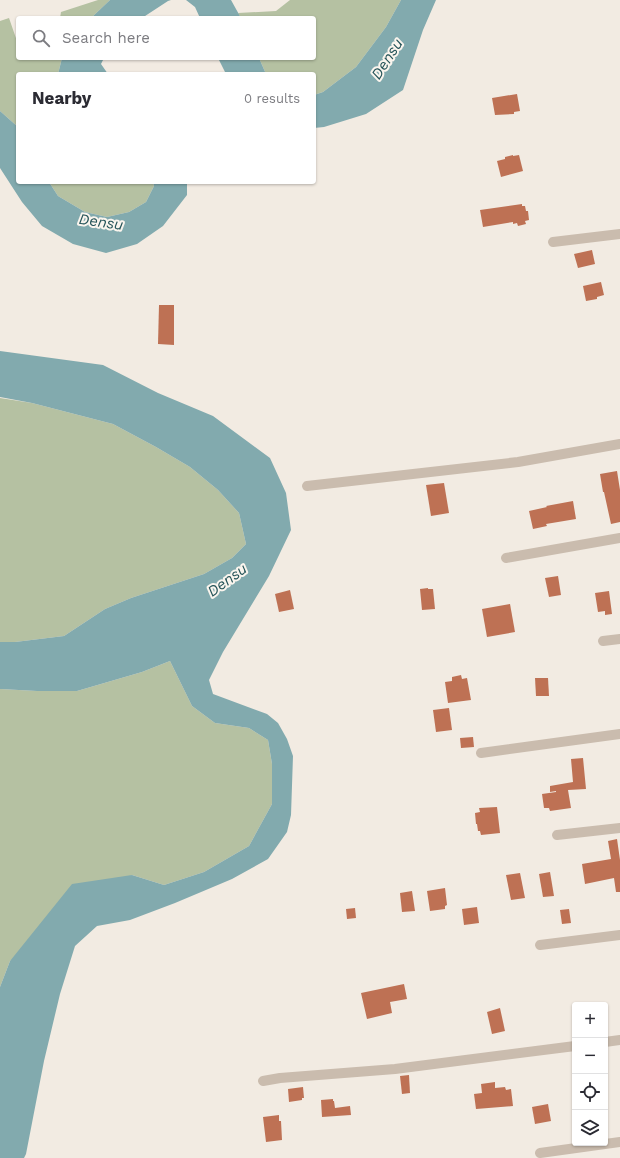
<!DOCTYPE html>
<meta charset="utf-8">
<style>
:root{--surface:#fff;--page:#f7f7f7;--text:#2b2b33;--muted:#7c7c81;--line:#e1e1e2}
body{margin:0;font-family:"Work Sans",sans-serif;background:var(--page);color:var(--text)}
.controls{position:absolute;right:12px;bottom:12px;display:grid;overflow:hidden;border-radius:4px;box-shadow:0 1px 3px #0004}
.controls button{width:36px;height:36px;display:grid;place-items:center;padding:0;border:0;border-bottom:1px solid var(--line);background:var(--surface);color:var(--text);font:20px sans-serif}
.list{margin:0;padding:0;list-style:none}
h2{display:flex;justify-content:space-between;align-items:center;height:52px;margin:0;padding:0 16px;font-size:17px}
h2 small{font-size:13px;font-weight:400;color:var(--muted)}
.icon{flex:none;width:22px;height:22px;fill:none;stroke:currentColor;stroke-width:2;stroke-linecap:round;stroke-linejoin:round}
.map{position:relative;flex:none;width:620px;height:1158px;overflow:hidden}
.search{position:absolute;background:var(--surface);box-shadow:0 1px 3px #0004;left:16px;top:16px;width:300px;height:44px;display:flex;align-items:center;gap:10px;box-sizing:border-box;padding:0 14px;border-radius:4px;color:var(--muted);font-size:15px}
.panel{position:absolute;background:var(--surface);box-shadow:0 1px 3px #0004;left:16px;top:72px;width:300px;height:112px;border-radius:4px}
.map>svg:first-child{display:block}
.green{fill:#b5c1a2}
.water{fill:#82aaae}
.building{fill:#be7154}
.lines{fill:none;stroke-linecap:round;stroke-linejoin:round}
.minor{stroke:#cabcae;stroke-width:10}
.labels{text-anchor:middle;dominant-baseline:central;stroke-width:4;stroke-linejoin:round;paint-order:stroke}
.water-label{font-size:15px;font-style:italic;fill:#245358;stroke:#faf5ee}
</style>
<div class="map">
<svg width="620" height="1158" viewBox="0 0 620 1158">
<rect width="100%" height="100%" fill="#f2ebe2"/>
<!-- green -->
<g class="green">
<path d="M98,0h12l-19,18h-31l1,-6z"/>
<path d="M290,0h111l-15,27 -30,40 -33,25 -9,3v-21h-48l-7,-16h55v-40h-73l-3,-5 38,-2z"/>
<path d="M9,18l9,26v14h4l1,2 17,-2h22l-4,16h-40v53l-18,-16v-90z"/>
<path d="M49,182h104l1,4 -8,16 -17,10 -22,5 -22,-5 -27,-16z"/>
<path d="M0,398l32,5 81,21 43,23 34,20 28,23 21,23 7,31 -14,14 -28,16 -73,24 -26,11 -41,27 -49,6h-15z"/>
<path d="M170,661l22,45 23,17 34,5 19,12 4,24v40l-23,42 -45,26 -40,13 -32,-10 -122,86 -10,26v-298l37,2h40l65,-19z"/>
</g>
<!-- water -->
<g class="water">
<path d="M110,0h61l-3,1 -26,17h-51z"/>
<path d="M186,0h45l10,18h-41l-5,-11z"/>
<path d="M401,0h35l-13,30 -20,60 -37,24 -42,13 -10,1v-33l9,-3 33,-25 30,-40z"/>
<path d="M62,58h42l-3,6 7,10h-50z"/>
<path d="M218,58h41l7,16h-40z"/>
<path d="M0,111l18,16v55h31l9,14 27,16 22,5 22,-5 17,-10 8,-16 -1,-4h34v13l-24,31 -26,18 -31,9 -33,-9 -31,-18 -20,-24 -22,-34z"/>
<path d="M0,351l103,14 55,28 55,23 57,42 16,35 5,37 -22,46 -46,76 -14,28 4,14 54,20 11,9 9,16 6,17 -2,59 -4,17 -19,27 -36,20 -57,24 -45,17 -33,6 -22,20 -15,48 -16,67 -18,93 -2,4h-24v-171l10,-26 62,-77 60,-9 32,10 40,-13 45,-26 23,-42v-40l-4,-24 -19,-12 -34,-5 -23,-17 -22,-45 -28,11 -65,19h-40l-37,-2v-47h15l49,-6 41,-27 26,-11 73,-24 28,-16 14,-14 -7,-31 -21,-23 -28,-23 -34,-20 -43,-23 -81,-21 -32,-6z"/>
</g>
<!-- building -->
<g class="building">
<path d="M517,94l3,17 -6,1v2l-19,1 -3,-17z"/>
<path d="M513,155v1l6,-1 4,16 -22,6 -4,-16 8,-2v-2z"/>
<path d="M522,204v2h3l1,5h2l1,9 -4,1 1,3 -8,2 -1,-3 -4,1v-2l-30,5 -3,-17z"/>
<path d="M592,250l3,14 -17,4 -4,-14z"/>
<path d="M601,282l3,13 -7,2v2l-11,2 -3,-15z"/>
<path d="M159,305h15v40l-16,-1z"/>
<path d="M617,471l3,19v32l-9,2 -7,-32h-1l-3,-18z"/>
<path d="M444,483l5,30 -18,3 -5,-31z"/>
<path d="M573,501l3,18 -30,5 1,2 -14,3 -4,-18 18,-4 -1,-1z"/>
<path d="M558,576l3,19 -12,2 -4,-19z"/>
<path d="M428,588v1h5l2,20 -13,1 -2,-21z"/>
<path d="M290,590l4,19 -15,3 -4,-18z"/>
<path d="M609,591l3,23 -7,1v-4l-7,1 -3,-19z"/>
<path d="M510,604l5,28 -28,5 -5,-28z"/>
<path d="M461,675l1,4 5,-1 4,22 -23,3 -3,-21 7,-1v-4z"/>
<path d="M535,678h13l1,18h-13z"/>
<path d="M449,708l3,22 -16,2 -3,-22z"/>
<path d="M473,737l1,10 -13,1 -1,-10z"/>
<path d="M583,758l3,31 -18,1 3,18 -21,3 -1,-3h-5l-2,-14 14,-2v-1l-6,1v-6l23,-4 -2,-23z"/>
<path d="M497,807l3,26 -19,2 -1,-4h-2l-1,-7h-1l-1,-11 5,-1 -1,-4z"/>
<path d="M617,839l3,21v32h-4l-2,-14 -29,6 -3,-20 29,-5 -3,-18z"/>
<path d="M550,872l4,24 -11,1 -4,-23z"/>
<path d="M520,873l5,25 -14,2 -5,-25z"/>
<path d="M445,888l2,17 -2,1v3l-15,2 -3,-20z"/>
<path d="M412,891l3,20 -13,1 -2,-19z"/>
<path d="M477,907l2,16 -15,2 -2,-16z"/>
<path d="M355,908l1,10 -9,1 -1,-10z"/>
<path d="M569,909l2,14 -9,1 -2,-14z"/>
<path d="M404,984l3,15 -17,3 2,11 -25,6 -6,-26z"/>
<path d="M500,1008l5,23 -13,3 -5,-22z"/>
<path d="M409,1075l1,18 -8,1 -2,-18z"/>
<path d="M495,1082v6l10,-1 1,3 5,-1 2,17 -37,3 -2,-15 8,-1 -1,-9z"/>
<path d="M303,1087l1,11h-2v2l-13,2 -1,-13z"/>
<path d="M333,1099v2h1l1,7 15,-2 1,9 -29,2 -1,-17z"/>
<path d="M548,1104l3,17 -16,3 -3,-17z"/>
<path d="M279,1115v6h2l1,19 -16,2 -3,-25z"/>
</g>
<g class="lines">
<!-- minor -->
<g class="minor">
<path d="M553,242l67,-8"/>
<path d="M307,486l211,-24 102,-18"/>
<path d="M506,558l114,-20"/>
<path d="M603,641l17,-2"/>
<path d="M481,753l139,-19"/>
<path d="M557,835l63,-7"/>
<path d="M540,945l80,-10"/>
<path d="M605,1042l15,-2"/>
<path d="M263,1081l17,-3 115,-9 180,-23"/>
<path d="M540,1153l80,-11"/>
</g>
</g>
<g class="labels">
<!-- water labels -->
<g class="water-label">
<text transform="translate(387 59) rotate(-57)">Densu</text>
<text transform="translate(101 222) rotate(8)">Densu</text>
<text transform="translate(227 580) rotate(-36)">Densu</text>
</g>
</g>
</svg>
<div class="controls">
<button>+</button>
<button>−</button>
<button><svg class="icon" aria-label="locate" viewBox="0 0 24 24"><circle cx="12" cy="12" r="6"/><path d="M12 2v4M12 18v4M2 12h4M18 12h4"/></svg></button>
<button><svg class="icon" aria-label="layers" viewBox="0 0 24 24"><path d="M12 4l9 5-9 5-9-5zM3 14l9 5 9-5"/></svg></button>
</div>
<div class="search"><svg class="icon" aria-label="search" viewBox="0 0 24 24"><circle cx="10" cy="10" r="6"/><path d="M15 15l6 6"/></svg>Search here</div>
<section class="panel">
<h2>Nearby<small>0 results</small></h2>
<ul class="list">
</ul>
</section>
</div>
